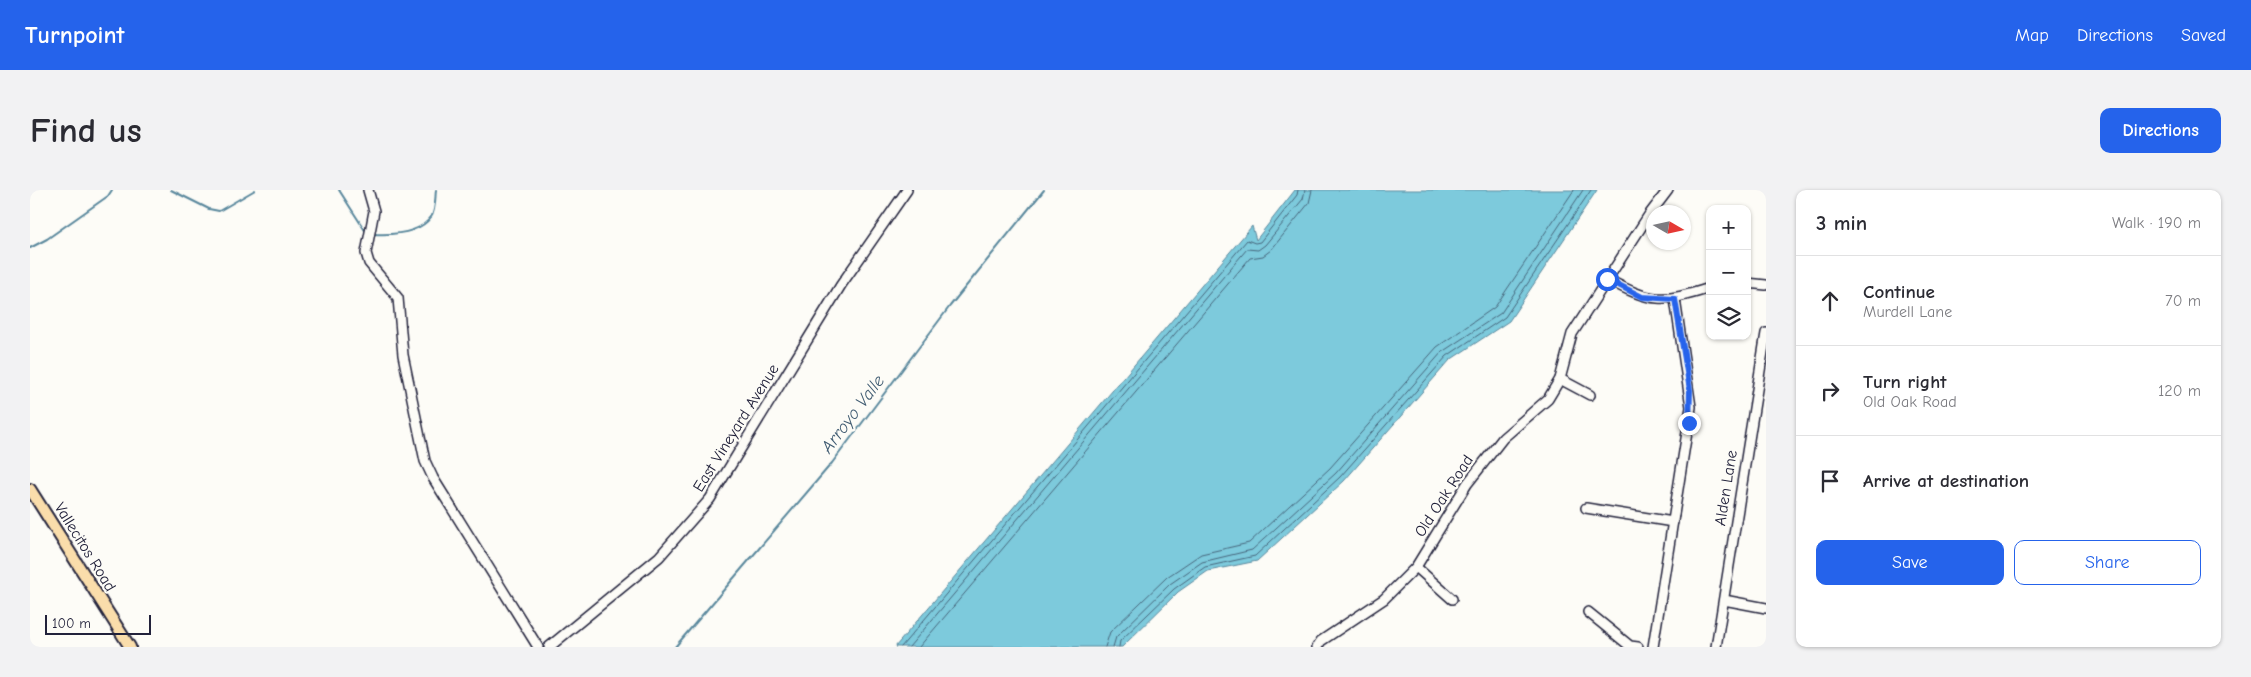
<!DOCTYPE html>
<meta charset="utf-8">
<style>
:root{--surface:#fff;--page:#f2f2f3;--text:#2b2b33;--muted:#7c7c81;--line:#e1e1e2;--accent:#2563eb}
body{margin:0;font-family:"Comic Neue",sans-serif;background:var(--page);color:var(--text)}
.controls{position:absolute;right:15px;top:15px;display:grid;overflow:hidden;border-radius:10px;box-shadow:0 1px 4px #0004}
.controls button{width:45px;height:45px;display:grid;place-items:center;padding:0;border:0;border-bottom:1px solid var(--line);background:var(--surface);color:var(--text);font:25px sans-serif}
.compass{position:absolute;left:1616px;top:15px;width:45px;height:45px;border-radius:50%;background:var(--surface);box-shadow:0 1px 4px #0004;rotate:99deg}
.scale{position:absolute;left:15px;bottom:12px;width:106px;box-sizing:border-box;padding-left:5px;border:2px solid #22223b;border-top:0;font-size:14px;line-height:18px;white-space:nowrap;color:#22223b;-webkit-text-stroke:4px #fdfcf7;paint-order:stroke}
.stop{position:absolute;width:15px;height:15px;margin:-11px;border:4px solid #2563eb;border-radius:50%;background:#fff}
.stop.end{background:#2563eb;border-color:#fff;box-shadow:0 1px 5px #0008}
.list{margin:0;padding:0;list-style:none}
h2{display:flex;justify-content:space-between;align-items:center;height:65px;margin:0;padding:0 20px;font-size:21px}
h2 small{font-size:16px;font-weight:400;color:var(--muted)}
.list li{display:grid;grid-template-columns:32px 1fr auto;gap:15px;align-items:center;box-sizing:border-box;height:90px;padding:0 20px;border-top:1px solid var(--line)}
.list b{display:block;font-size:19px;white-space:nowrap}
.list p{margin:0;font-size:16px;white-space:nowrap;color:var(--muted)}
.list em{font-size:16px;font-style:normal;color:var(--muted)}
.actions{display:flex;gap:10px;padding:15px 20px}
.actions a{flex:1;padding:11px 0;border:1px solid var(--accent);border-radius:10px;text-align:center;font-size:18px;color:var(--accent)}
.actions .main{background:var(--accent);color:#fff}
.icon{flex:none;width:28px;height:28px;fill:none;stroke:currentColor;stroke-width:2;stroke-linecap:round;stroke-linejoin:round}
.map{position:relative;flex:none;width:1736px;height:457px;overflow:hidden;border-radius:10px}
header{display:flex;align-items:center;gap:30px;box-sizing:border-box;height:70px;padding:0 25px;background:var(--accent);color:#fff}
header strong{font-size:24px}
nav{display:flex;gap:28px;margin-inline-start:auto;font-size:18px}
.intro{display:flex;align-items:center;justify-content:space-between;box-sizing:border-box;height:120px;padding:0 30px}
h1{margin:0;font-size:35px}
.button{padding:12px 22px;border-radius:10px;background:var(--accent);color:#fff;font-size:18px;font-weight:700}
main{display:flex;gap:30px;padding:0 30px}
aside{flex:1;background:var(--surface);border-radius:10px;box-shadow:0 1px 4px #0004}
.map>svg:first-child{display:block}
.water{fill:#7dcadc;stroke:#59879c}
.lines{fill:none;stroke-linecap:round;stroke-linejoin:round}
.shore{stroke:#46657b;stroke-width:1}
.stream{stroke:#59879c;stroke-width:2}
.minor-casing{stroke:#22223b;stroke-width:12}
.major-casing{stroke:#22223b;stroke-width:14}
.minor{stroke:#fdfcf7;stroke-width:9}
.major{stroke:#faddab;stroke-width:10}
.route{stroke:#2563eb;stroke-width:6}
.labels{text-anchor:middle;dominant-baseline:central;stroke-width:4.5;stroke-linejoin:round;paint-order:stroke}
.street-label{font-size:16px;fill:#22223b;stroke:#fdfcf7}
.water-label{font-size:18px;font-style:italic;fill:#425d73;stroke:#fdfcf7}
</style>
<header>
<strong>Turnpoint</strong>
<nav><a>Map</a><a>Directions</a><a>Saved</a></nav>
</header>
<div class="intro"><h1>Find us</h1><a class="button">Directions</a></div>
<main>
<div class="map">
<svg width="1736" height="457" viewBox="0 0 1736 457">
<rect width="100%" height="100%" fill="#fdfcf7"/>
<filter id="ink" filterUnits="userSpaceOnUse"><feTurbulence type="fractalNoise" baseFrequency=".02" numOctaves="2"/><feDisplacementMap in="SourceGraphic" scale="10" xChannelSelector="R" yChannelSelector="G"/><feConvolveMatrix kernelMatrix="1 2 1 2 8 2 1 2 1" color-interpolation-filters="sRGB"/></filter>
<g filter="url(#ink)">
<!-- water -->
<path class="water" d="M1265,0h302l-88,131 -59,39 -106,121 -87,80 -49,10 -30,21 -56,55h-227l357,-421 4,14z"/>
<g class="lines">
<!-- shore -->
<g class="shore">
<path d="M871,457l346,-407 8,3 5,-1 37,-47 1,-5"/>
<path d="M879,457l338,-398 11,1 7,-5 38,-46 2,-9"/>
<path d="M889,457l331,-389 13,-2 8,-6 38,-47 3,-13"/>
<path d="M1075,457l5,-15 57,-55 34,-23 48,-11 81,-75 107,-121 58,-40 79,-117"/>
<path d="M1083,457l3,-10 54,-53 32,-22 50,-12 84,-77 106,-121 59,-39 82,-123"/>
<path d="M1089,457l1,-6 54,-52 31,-22 50,-11 85,-79 107,-121 58,-39 86,-127"/>
</g>
<!-- stream -->
<g class="stream">
<path d="M141,0l38,19 10,2 36,-21"/>
<path d="M309,0l27,42"/>
<path d="M343,44c19,1 46,0 58,-17 5,-6 4,-20 5,-27"/>
<path d="M0,58l17,-9 61,-43 4,-6"/>
<path d="M645,457l157,-184 118,-157 94,-116"/>
</g>
<defs>
<g id="minor">
<path d="M338,0l6,21 -8,42 3,10 29,35 5,57 22,106 8,17 105,169"/>
<path d="M1577,89c44,24 56,24 103,9"/>
<path d="M1717,93l19,2"/>
<path d="M1530,189l30,16"/>
<path d="M1556,318l87,14"/>
<path d="M1386,377l36,32"/>
<path d="M1694,410l42,8"/>
<path d="M1558,422l42,34 8,1"/>
<path d="M519,457l110,-90 51,-58 131,-214 66,-95"/>
<path d="M1287,457l4,-6 63,-42 32,-32 51,-83 36,-46 45,-39 12,-20 12,-45 77,-119 19,-25"/>
<path d="M1623,457l38,-240 -16,-108"/>
<path d="M1686,457l50,-314"/>
</g>
<path id="major" d="M0,299l100,158"/>
</defs>
<!-- minor casing -->
<use href="#minor" class="minor-casing"/>
<!-- major casing -->
<use href="#major" class="major-casing"/>
<!-- minor -->
<use href="#minor" class="minor"/>
<!-- major -->
<use href="#major" class="major"/>
</g>
</g>
<g class="lines" filter="url(#ink)">
<!-- route -->
<path class="route" d="M1577,89l35,18 33,2 15,91 -1,33"/>
</g>
<g class="labels">
<!-- street labels -->
<g class="street-label">
<text transform="translate(706 238) rotate(-58)">East Vineyard Avenue</text>
<text transform="translate(1696 298) rotate(-81)">Alden Lane</text>
<text transform="translate(1414 306) rotate(-57)">Old Oak Road</text>
<text transform="translate(55 357) rotate(58)">Vallecitos Road</text>
</g>
<!-- water labels -->
<g class="water-label">
<text transform="translate(823 224) rotate(-53)">Arroyo Valle</text>
</g>
</g>
</svg>
<div class="controls">
<button>+</button>
<button>−</button>
<button><svg class="icon" aria-label="layers" viewBox="0 0 24 24"><path d="M12 4l9 5-9 5-9-5zM3 14l9 5 9-5"/></svg></button>
</div>
<svg class="compass" viewBox="-18 -18 36 36"><path d="M0-13l5 13h-10z" fill="#e53935"/><path d="M0 13l5-13h-10z" fill="#7c7c81"/></svg>
<div class="scale">100 m</div>
<div class="stop" style="left:1577px;top:89px"></div>
<div class="stop end" style="left:1659px;top:233px"></div>
</div>
<aside>
<h2>3 min<small>Walk · 190 m</small></h2>
<ul class="list">
<li><svg class="icon" aria-label="ahead" viewBox="0 0 24 24"><path d="M12 20V5M6 11l6-6 6 6"/></svg><div><b>Continue</b><p>Murdell Lane</p></div><em>70 m</em></li>
<li><svg class="icon" aria-label="right" viewBox="0 0 24 24"><path d="M7 20v-9h11M14 6l5 5-5 5"/></svg><div><b>Turn right</b><p>Old Oak Road</p></div><em>120 m</em></li>
<li><svg class="icon" aria-label="arrive" viewBox="0 0 24 24"><path d="M6 21V4h12l-3 4 3 4H6"/></svg><div><b>Arrive at destination</b></div></li>
</ul>
<div class="actions"><a class="main">Save</a><a>Share</a></div>
</aside>
</main>
